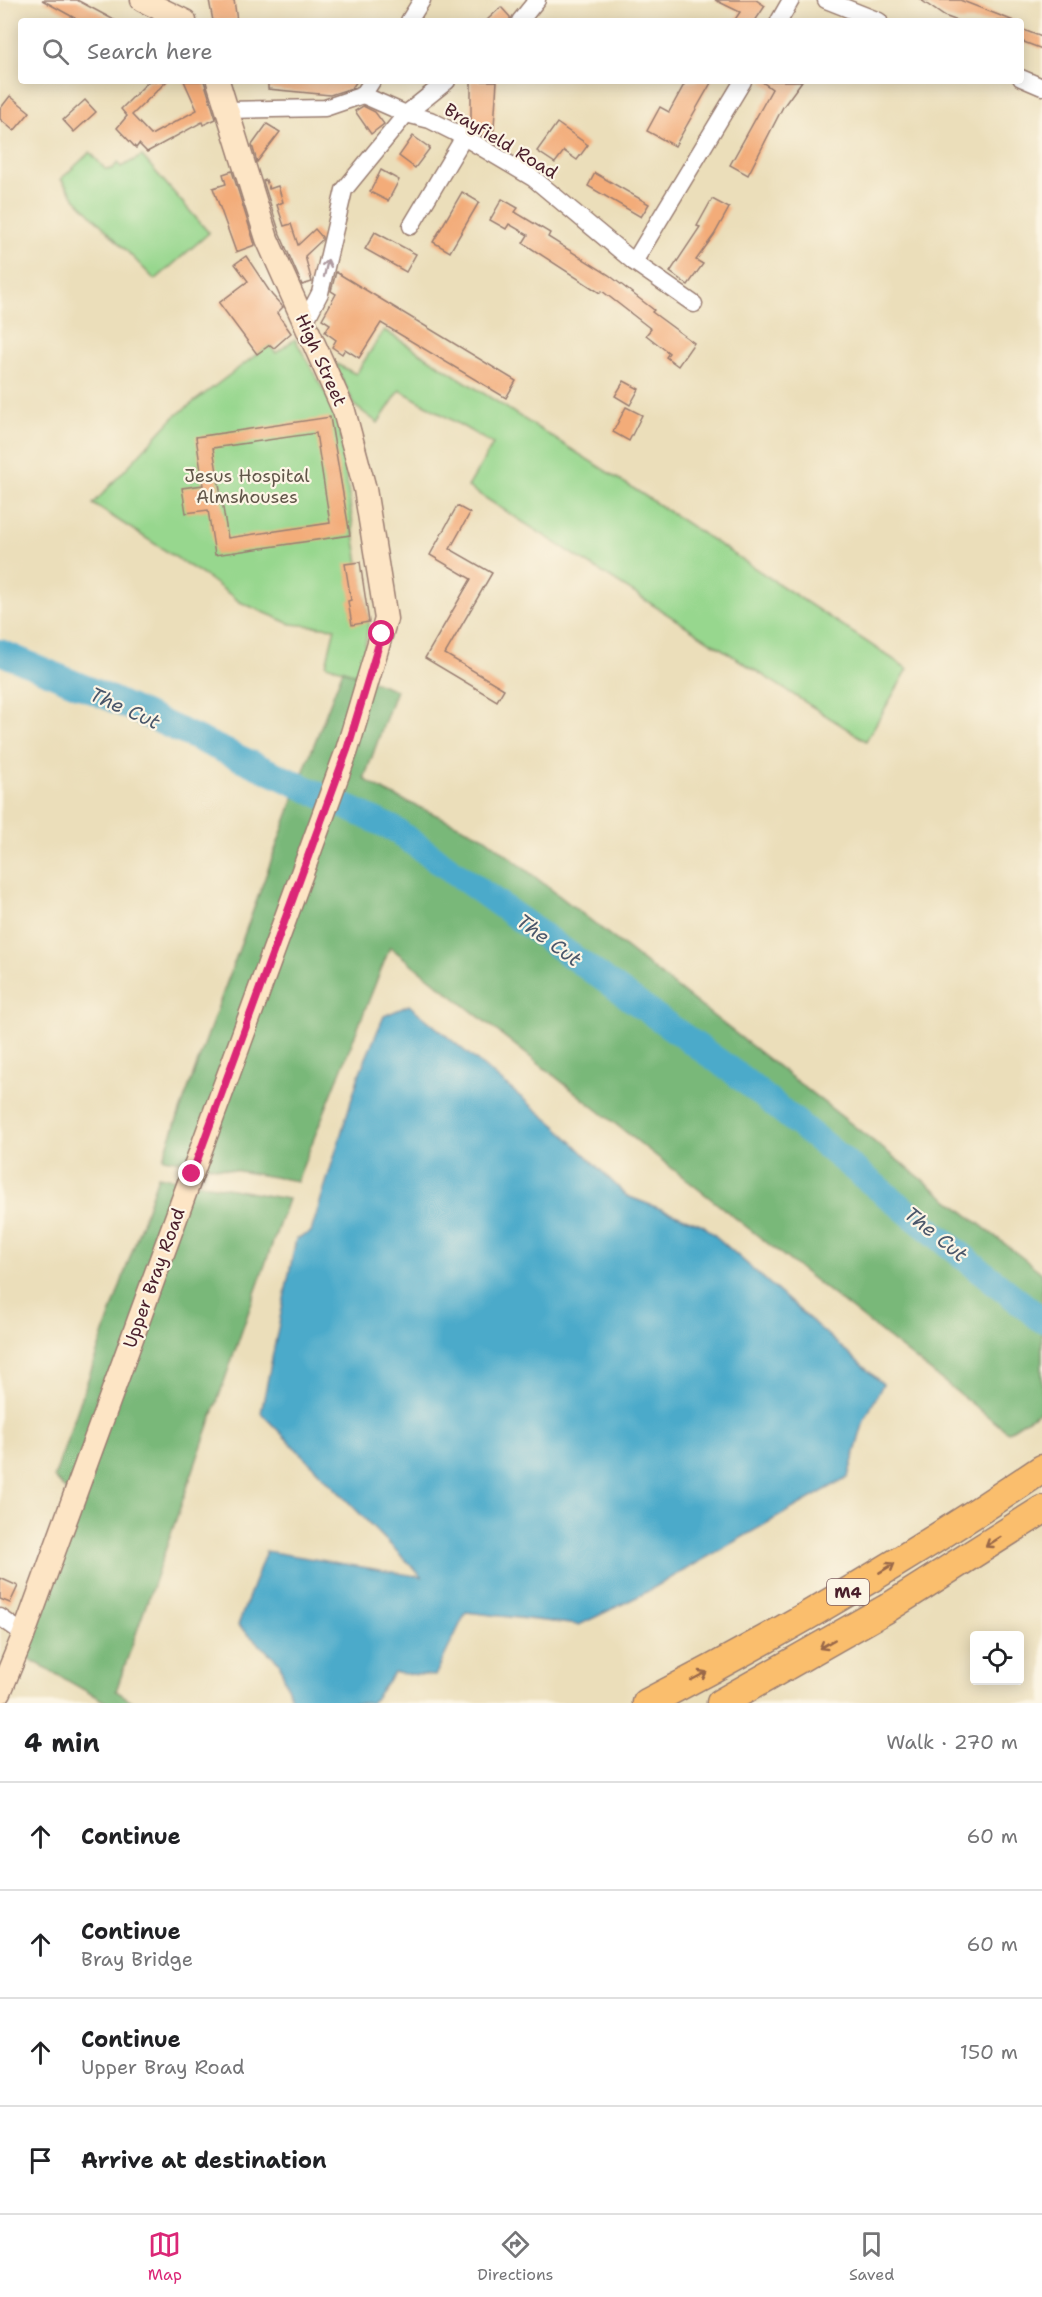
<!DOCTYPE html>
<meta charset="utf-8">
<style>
:root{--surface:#fff;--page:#f6f6f6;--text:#202124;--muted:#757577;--line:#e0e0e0;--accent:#db2777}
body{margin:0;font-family:"Shantell Sans",sans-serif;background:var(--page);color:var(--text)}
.controls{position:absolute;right:18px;bottom:18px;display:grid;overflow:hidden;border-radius:6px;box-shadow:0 3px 15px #0003}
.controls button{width:54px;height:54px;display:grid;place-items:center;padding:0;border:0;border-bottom:2px solid var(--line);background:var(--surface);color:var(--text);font:30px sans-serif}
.stop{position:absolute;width:18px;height:18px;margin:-14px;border:4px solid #db2777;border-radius:50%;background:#fff}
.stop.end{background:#db2777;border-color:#fff;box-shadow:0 2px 6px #0008}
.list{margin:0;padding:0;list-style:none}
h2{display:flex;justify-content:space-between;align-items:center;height:78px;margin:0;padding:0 24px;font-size:26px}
h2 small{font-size:20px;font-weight:400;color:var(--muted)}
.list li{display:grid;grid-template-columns:39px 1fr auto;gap:18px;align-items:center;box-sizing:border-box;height:108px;padding:0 24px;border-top:2px solid var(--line)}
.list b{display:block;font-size:22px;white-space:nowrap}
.list p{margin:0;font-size:20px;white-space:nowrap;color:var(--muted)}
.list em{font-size:20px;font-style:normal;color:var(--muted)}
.icon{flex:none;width:33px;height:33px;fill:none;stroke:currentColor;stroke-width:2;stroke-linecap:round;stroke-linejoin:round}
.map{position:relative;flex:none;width:1042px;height:1703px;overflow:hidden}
.search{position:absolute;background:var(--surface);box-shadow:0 3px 15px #0003;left:18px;right:18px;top:18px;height:66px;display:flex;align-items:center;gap:15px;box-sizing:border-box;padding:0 21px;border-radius:6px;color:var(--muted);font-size:22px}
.sheet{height:510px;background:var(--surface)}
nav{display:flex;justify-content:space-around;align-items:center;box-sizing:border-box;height:84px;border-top:2px solid var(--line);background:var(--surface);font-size:16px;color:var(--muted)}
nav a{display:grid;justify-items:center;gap:3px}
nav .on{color:var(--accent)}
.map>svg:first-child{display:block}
.green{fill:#97d78e;stroke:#707b5c;stroke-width:1.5}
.forest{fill:#79b879;stroke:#626c52;stroke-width:1.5}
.water{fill:#4baaca;stroke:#4a647a;stroke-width:1.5}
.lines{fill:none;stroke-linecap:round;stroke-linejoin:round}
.river{stroke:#4baaca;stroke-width:26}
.building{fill:#f3ac79;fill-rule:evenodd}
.minor-casing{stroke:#9a7e72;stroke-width:19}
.secondary-casing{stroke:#9a7e72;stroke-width:25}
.motorway-casing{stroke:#9a7e72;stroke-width:31}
.minor{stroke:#fff;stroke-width:16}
.secondary{stroke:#fde5c5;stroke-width:22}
.motorway{stroke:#fabe6d;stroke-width:28}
.oneway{stroke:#ae9aa0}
.oneway2{stroke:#996749}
.route{stroke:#db2777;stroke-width:8}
.labels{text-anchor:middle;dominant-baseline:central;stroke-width:4.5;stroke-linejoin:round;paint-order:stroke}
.shield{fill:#fcf5e5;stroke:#7f5f63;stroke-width:1.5}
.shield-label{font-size:16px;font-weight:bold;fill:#4a1f2b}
.street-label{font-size:18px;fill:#4a1f2b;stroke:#fcf5e5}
.park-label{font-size:18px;fill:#615649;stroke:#fcf5e5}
.water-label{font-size:20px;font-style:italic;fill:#4a576b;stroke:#fcf5e5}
</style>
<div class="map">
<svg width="1042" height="1703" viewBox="0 0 1042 1703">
<rect width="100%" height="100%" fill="#fcf5e5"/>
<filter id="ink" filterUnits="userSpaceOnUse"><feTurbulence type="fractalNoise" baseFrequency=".0167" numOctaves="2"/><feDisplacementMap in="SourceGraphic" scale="12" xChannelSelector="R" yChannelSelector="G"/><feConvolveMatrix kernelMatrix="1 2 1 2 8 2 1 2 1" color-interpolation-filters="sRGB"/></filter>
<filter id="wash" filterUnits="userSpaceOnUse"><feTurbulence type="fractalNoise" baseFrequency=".008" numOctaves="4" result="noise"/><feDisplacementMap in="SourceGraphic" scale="24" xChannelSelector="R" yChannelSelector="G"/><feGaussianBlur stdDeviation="1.35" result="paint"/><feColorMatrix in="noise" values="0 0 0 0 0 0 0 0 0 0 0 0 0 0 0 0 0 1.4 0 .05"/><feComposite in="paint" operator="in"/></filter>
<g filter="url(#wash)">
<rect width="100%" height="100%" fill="#ebdeba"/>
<!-- green -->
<g class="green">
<path d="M90,152l15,17h7l6,-6 3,4 21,-11 67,77 -54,47 -80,-82 -14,-19z"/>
<path d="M384,330l258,164 266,175 -42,72 -398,-254 25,-43 -93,-54 -22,33 -23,-17 -21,-43 22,11z"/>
<path d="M295,339l43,77 16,118 15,88 -9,53 -34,-10 9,-37 -44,-4 -51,-22 -32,-24 -115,-74 81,-87 95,-72 7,8z"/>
</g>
<!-- forest -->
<g class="forest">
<path d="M343,670l53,20 -32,89 22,13 98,45 558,436v137l-34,22 -618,-485 -93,234 -134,-23 143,-393z"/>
<path d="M158,1176l130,23 -172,492 19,12h-28l-81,-46 55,-152 -27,-27z"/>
</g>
<!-- water -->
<path class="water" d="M409,1005l147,121 71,70 76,29 180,159 -19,37 -16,56 -207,118 -62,30 -113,-13 -31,64 -41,-3 -23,30h-73l-7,-5 -12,-36 -41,-37 28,-74 156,26 -161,-164 35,-174 15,-7 49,-160 24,-56z"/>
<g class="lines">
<!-- river -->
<path class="river" d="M0,652l107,45 287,132 341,244 307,247"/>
</g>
<g id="blocks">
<!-- building -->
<g class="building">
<path d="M42,0h35l39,21h-36z"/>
<path d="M209,0h25l3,21h-24z"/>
<path d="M715,0h41l9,6 -10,15h-21l6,-9z"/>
<path d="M921,0h39l54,21h-56l-14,-5z"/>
<path d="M501,7l9,10v4h-24z"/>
<path d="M1021,29l21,8v12l-21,-8z"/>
<path d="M149,81h18l-35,34 19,20 46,-25 -13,-29h20l12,38 -13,6 -1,-3 -55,30 -8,-8 -3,4 -19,-20 10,-12 -6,-7z"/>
<path d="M268,81h89l-5,7 -22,7 -62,-6z"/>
<path d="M471,81h26l-4,61 -22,-13z"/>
<path d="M686,81h26l-37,65 -28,-15 13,-24 9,5z"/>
<path d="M761,81h41l-19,26 -35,68 -18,-10 42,-76z"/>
<path d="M10,96l20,16 -16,19 -14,-12v-10z"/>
<path d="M85,100l11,12 -22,20 -11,-12z"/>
<path d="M363,106l12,6 9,12 -13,10 -16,-23z"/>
<path d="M557,123l31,22 -11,15 -13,-9 -9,12 -18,-12z"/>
<path d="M267,124l13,8 -23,30 -5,-17z"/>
<path d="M413,136l17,12 -15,20 -16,-12z"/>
<path d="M381,170l18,10 -11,21 -18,-9z"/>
<path d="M232,171l23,74 -19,7 -23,-64 13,-4 -3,-10z"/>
<path d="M595,173l54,31 -8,13 -53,-31z"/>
<path d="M266,180l3,9 9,-3 5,16 -6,3 7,21 7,-2 7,21 17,-16 7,8v3l-17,16 7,26 -10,3 -22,-51 -17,-53z"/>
<path d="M462,192l17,10 -29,50 -17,-10z"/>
<path d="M502,199l16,9 -3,4 35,21 -2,4 61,38 45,35 -2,2 42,31 -16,23 -12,-9 3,-4 -23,-18 5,-6 -49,-38 -2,2 -77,-50 5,-8 -19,-11 -3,5 -16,-9z"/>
<path d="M712,199l17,9 -15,27 -18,25 7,4 -15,21 -18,-13 30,-45 -3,-1z"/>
<path d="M375,232l41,22 -10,18 -41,-23z"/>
<path d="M246,256l26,39 11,12 -6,6 14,20 -17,15 -4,-3 -13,9 -38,-51 29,-22 -13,-17z"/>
<path d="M336,272l180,109 -10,17 -125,-75 -22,35 -14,-9 -3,5 -10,-7 4,-7 -11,-8 5,-8 -8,-5 14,-25 -5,-3z"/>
<path d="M624,381l15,8 -9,16 -15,-9z"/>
<path d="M626,407l16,8 -13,26 -16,-9z"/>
<path d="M330,417l20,118 -135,20 -7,-45 -22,3 -4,-25 21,-3 -7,-48zM316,433l14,90 -102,15 -15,-90z"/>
<path d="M457,506l13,7 -20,36 42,24 -47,81 59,35 -7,12 -72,-43 46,-79 -41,-24z"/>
<path d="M360,562l9,60 -17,3 -4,-24 3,-1 -6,-36z"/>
<path d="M0,1578l18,8 -8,17 -10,-4z"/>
</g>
</g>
</g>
<g filter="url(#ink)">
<use href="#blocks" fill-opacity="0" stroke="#9a7e72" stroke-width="1.5"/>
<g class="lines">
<defs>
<g id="minor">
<path d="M826,0l53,21"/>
<path d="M409,21l13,-21"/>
<path d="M520,21l17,-21"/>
<path d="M779,21l12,-21"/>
<path d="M1021,78l21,9"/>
<path d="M363,95l43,19 24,6 34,17 69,41 101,84 60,42"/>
<path d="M226,110l99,-2 38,-13 9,-14"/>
<path d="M411,226l53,-89"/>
<path d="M634,262l109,-181"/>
<path d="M305,322l15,-29 24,-103 62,-76 41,-33"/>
<path d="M0,1617l24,17"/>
</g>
<g id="secondary">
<path d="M142,0l43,21"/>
<path d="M0,1692l24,-58 323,-884 39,-131 -21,-130 -21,-78 -77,-172 -49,-158"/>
</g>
<g id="motorway">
<path d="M647,1703c136,-70 268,-148 395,-234"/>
<path d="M721,1703l165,-94 156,-99"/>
</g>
</defs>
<!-- minor casing -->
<use href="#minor" class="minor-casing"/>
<!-- secondary casing -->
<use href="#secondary" class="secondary-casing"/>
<!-- motorway casing -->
<use href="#motorway" class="motorway-casing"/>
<!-- minor -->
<use href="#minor" class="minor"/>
<!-- secondary -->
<use href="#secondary" class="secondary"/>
<!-- motorway -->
<use href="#motorway" class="motorway"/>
</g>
<!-- one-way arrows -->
<defs><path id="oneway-shaft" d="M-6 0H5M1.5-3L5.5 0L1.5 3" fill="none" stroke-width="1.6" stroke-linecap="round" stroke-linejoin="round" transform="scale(1.5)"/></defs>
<use class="oneway" href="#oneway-shaft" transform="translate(326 268) rotate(-77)"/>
<g class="oneway2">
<use href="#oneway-shaft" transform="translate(993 1542) rotate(147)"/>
<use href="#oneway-shaft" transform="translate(887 1568) rotate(-31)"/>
<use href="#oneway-shaft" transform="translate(827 1644) rotate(150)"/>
<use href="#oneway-shaft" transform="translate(699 1676) rotate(-28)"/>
</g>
</g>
<g class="lines" filter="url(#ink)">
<!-- route -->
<path class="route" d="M192,1174l155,-424 35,-116"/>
</g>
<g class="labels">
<!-- shield labels -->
<rect class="shield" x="827" y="1579" width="42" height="26" rx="4.5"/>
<g class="shield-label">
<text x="848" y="1592">M4</text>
</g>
<!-- street labels -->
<g class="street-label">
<text transform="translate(501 141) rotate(31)">Brayfield Road</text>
<text transform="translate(321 360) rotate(66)">High Street</text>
<text transform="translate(154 1278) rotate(-70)">Upper Bray Road</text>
</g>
<!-- park labels -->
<g class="park-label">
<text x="247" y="476">Jesus Hospital<tspan x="247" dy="21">Almshouses</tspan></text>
</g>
<!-- water labels -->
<g class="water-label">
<text transform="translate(125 708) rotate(24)">The Cut</text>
<text transform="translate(549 940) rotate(36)">The Cut</text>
<text transform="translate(936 1234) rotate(39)">The Cut</text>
</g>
</g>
</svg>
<div class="controls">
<button><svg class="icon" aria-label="locate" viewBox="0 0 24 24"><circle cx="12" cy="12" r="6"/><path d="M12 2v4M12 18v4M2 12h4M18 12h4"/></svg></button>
</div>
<div class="stop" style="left:382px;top:634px"></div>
<div class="stop end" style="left:192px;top:1174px"></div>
<div class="search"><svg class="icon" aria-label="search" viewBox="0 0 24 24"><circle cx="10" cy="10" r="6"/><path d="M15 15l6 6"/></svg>Search here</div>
</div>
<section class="sheet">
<h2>4 min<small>Walk · 270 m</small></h2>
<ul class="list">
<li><svg class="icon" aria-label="ahead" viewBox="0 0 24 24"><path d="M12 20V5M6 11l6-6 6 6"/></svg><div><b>Continue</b></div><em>60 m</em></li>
<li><svg class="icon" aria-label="ahead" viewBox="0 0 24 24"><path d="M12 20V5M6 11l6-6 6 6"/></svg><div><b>Continue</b><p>Bray Bridge</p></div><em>60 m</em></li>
<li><svg class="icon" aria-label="ahead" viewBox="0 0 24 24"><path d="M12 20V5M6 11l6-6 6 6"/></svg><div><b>Continue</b><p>Upper Bray Road</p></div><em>150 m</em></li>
<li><svg class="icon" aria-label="arrive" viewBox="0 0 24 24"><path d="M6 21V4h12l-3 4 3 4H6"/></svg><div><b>Arrive at destination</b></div></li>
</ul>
</section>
<nav>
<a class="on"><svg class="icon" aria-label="map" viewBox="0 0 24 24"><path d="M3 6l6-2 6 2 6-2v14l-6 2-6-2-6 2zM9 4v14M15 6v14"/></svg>Map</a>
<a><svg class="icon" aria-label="directions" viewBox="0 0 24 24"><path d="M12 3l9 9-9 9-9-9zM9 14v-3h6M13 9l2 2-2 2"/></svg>Directions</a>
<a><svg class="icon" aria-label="saved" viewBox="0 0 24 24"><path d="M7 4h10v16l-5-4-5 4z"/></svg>Saved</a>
</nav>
